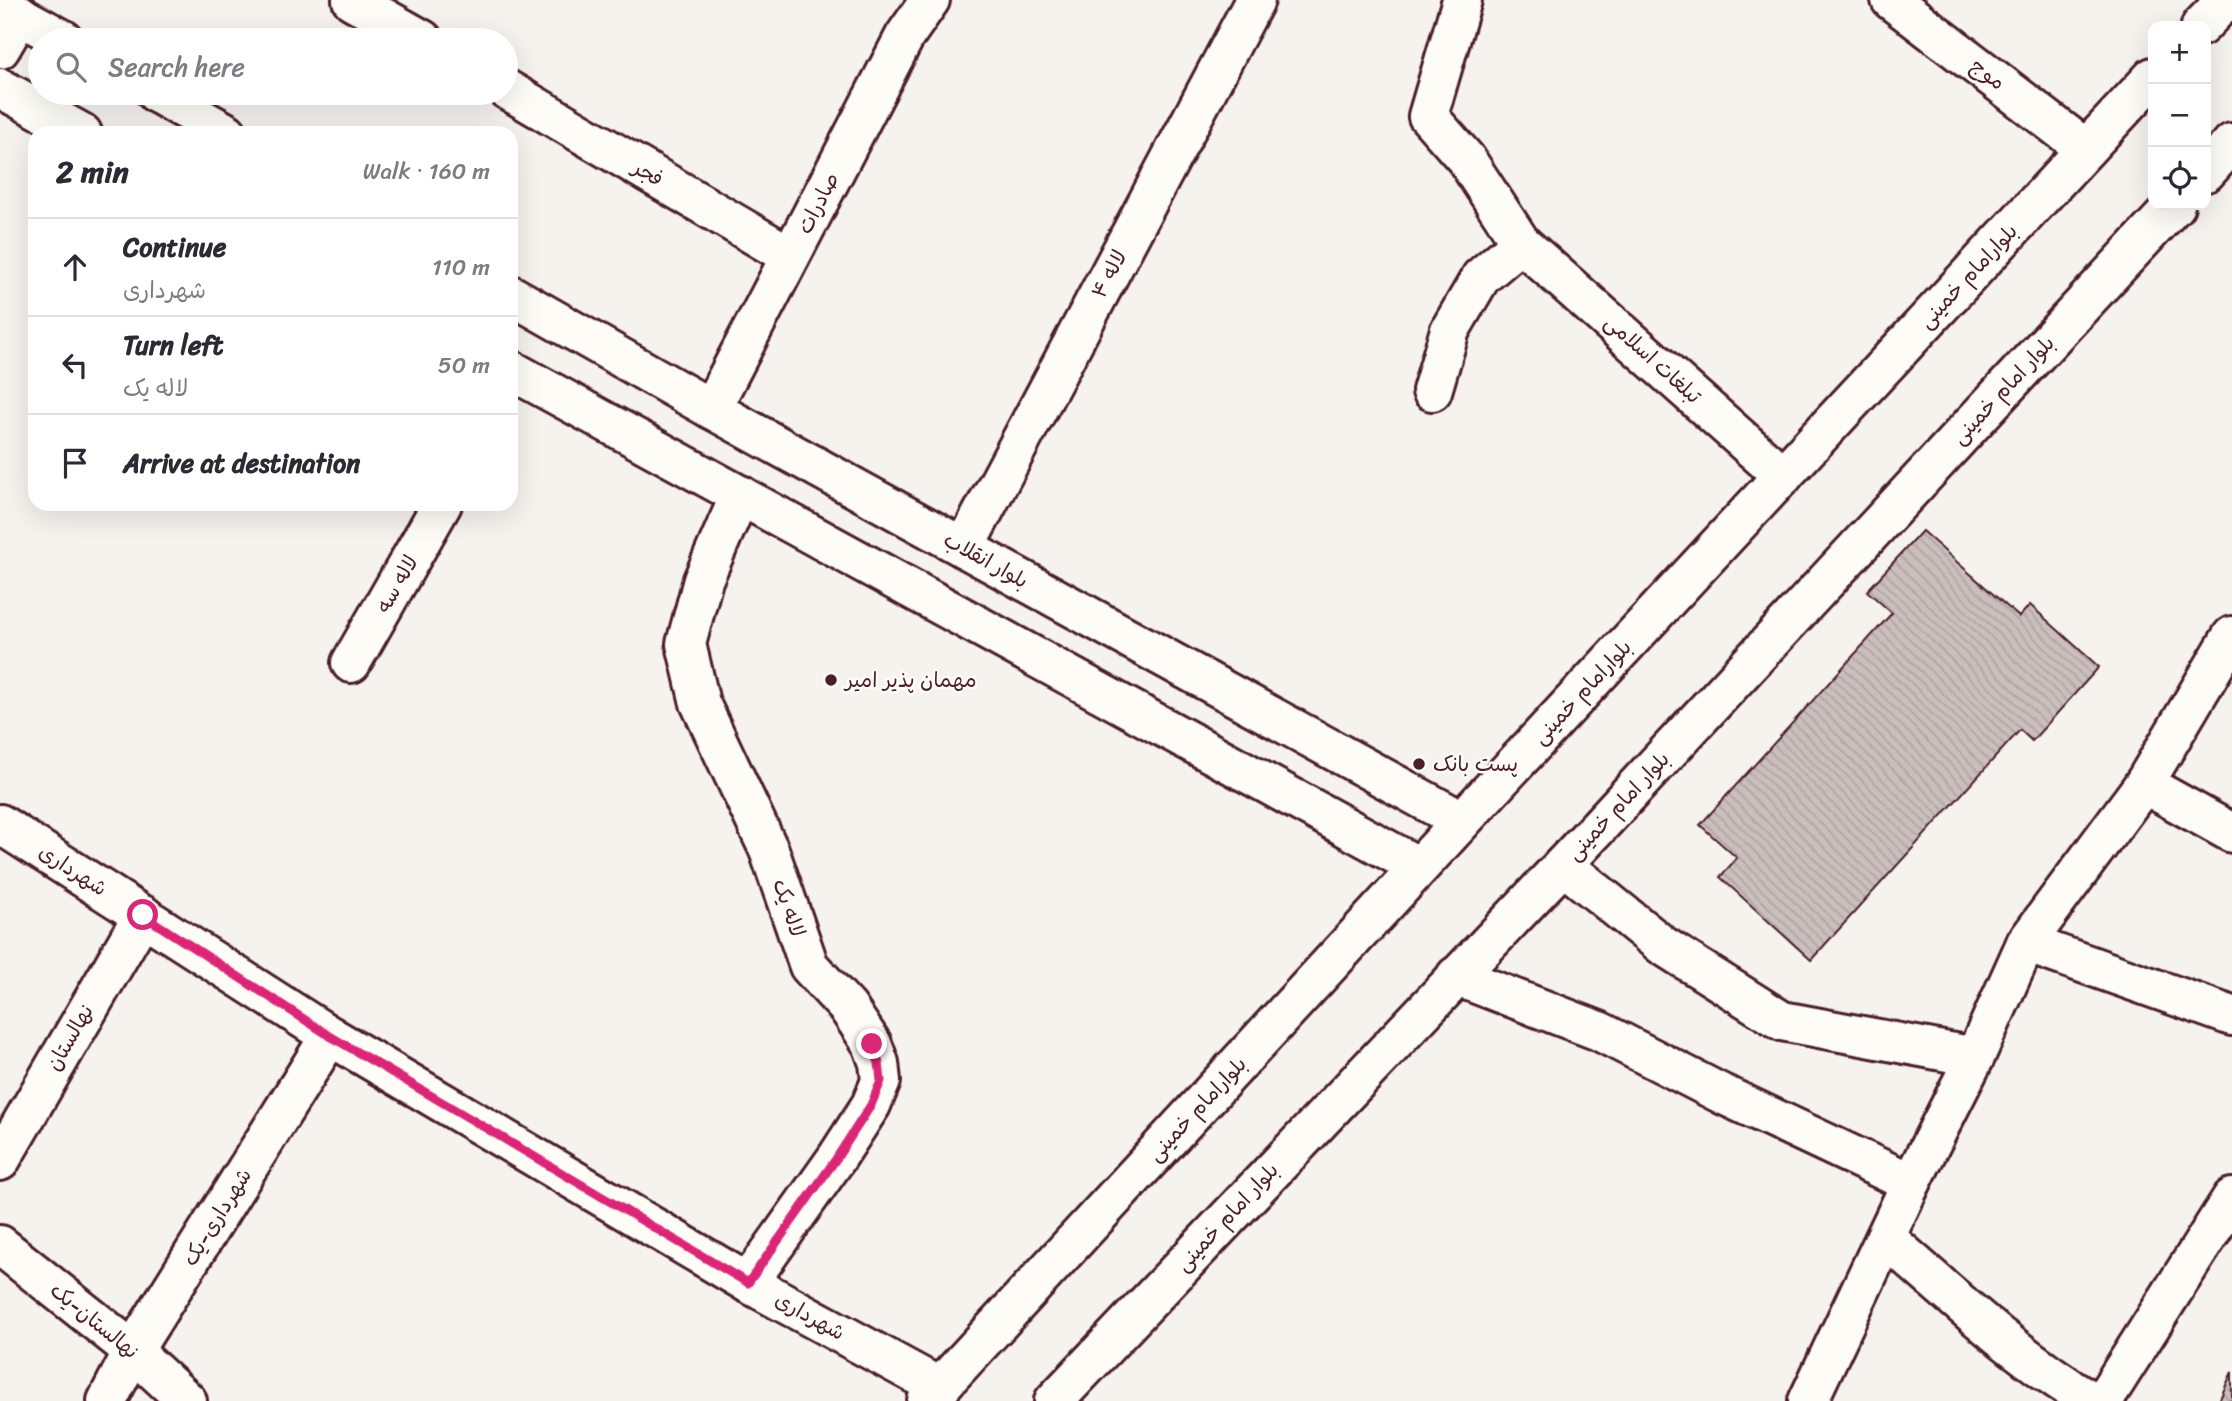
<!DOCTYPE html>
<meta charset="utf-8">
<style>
:root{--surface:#fff;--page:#f7f7f7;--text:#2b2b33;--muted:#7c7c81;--line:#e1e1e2}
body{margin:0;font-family:Sriracha,"Playpen Sans Arabic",sans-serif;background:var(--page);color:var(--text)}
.controls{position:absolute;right:21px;top:21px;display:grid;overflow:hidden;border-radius:14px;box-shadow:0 7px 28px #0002}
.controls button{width:63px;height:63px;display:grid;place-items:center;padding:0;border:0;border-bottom:2px solid var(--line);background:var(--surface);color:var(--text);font:35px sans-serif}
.stop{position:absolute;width:21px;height:21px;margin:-16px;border:5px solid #db2777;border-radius:50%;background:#fff}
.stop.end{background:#db2777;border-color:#fff;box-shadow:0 2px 7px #0008}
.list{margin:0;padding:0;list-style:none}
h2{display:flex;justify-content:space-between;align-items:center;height:91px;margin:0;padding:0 28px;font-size:30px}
h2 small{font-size:23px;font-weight:400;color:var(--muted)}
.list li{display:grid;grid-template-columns:46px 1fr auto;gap:21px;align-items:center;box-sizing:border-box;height:98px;padding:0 28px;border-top:2px solid var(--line)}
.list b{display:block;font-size:26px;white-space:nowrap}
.list p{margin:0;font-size:23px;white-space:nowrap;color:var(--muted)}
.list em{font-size:23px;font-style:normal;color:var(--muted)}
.icon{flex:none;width:38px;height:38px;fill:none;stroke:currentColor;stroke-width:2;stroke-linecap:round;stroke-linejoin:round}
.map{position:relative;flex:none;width:2232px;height:1401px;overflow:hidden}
.search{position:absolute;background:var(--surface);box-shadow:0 7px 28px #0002;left:28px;top:28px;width:490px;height:77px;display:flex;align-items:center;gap:18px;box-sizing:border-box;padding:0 24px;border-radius:38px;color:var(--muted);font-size:26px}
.panel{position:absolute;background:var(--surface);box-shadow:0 7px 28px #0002;left:28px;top:126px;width:490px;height:385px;border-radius:21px}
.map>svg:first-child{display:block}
.building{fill:url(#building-back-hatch);stroke:#4a1f2b;stroke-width:2}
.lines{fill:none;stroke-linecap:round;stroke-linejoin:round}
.minor-casing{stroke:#4a1f2b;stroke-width:44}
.major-casing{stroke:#4a1f2b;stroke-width:44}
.highway-casing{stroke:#4a1f2b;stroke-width:44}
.minor{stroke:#fdfcf7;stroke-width:38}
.major{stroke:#fdfcf7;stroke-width:38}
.highway{stroke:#fdfcf7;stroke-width:38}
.route{stroke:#db2777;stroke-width:9}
.poi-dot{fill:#4a1f2b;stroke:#fdfcf7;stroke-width:2.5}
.labels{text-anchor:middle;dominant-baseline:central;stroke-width:5;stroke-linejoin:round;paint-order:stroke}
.street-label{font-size:21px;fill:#4a1f2b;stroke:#fdfcf7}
.poi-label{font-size:21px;fill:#4a1f2b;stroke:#fdfcf7;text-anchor:start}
</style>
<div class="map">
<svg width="2232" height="1401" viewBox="0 0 2232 1401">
<defs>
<pattern id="building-back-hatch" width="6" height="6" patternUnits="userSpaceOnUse" patternTransform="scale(1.75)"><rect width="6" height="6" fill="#cbbfbe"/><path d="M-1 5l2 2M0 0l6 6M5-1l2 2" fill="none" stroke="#b0a4a3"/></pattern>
</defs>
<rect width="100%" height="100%" fill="#f6f3ef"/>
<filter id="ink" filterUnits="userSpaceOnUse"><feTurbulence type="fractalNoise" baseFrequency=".0143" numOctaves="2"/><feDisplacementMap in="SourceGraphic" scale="14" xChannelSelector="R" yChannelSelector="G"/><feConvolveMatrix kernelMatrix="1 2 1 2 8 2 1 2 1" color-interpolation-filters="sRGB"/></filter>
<g filter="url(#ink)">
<!-- building -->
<g class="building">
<path d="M1922,531l97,86 11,-12 69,62 -67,74 -12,-11 -209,230 -91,-83 17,-19 -37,-33 192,-212 -25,-22z"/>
<path d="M2232,1372v29h-13z"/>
</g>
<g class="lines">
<defs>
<g id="minor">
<path d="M352,0l71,40"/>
<path d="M1891,0l195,149"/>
<path d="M506,89l284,167"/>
<path d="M1521,243l262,233"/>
<path d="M1432,391l18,-61 31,-53 40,-34 -55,-84 -38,-43 34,-116"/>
<path d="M711,409l194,-373 25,-36"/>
<path d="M740,495l-37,85 -17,64 14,59 69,147 40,116 39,42 24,36 7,19 2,18 -10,24 -35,54 -88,124"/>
<path d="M964,548l291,-548"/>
<path d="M351,663l91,-159"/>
<path d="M2144,784l88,49"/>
<path d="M0,824l330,212 418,247 193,105"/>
<path d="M1563,865l99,80 120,76 193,36"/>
<path d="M2026,943l206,73"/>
<path d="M1456,976l143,55 123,63 189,89"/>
<path d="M0,1161l143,-246"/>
<path d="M1886,1238c66,58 130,118 205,163"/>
<path d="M0,1245l133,106 54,50"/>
<path d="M107,1401l26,-50 197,-315"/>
<path d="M1808,1401l103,-218 64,-126 51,-114 118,-159 88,-148"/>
<path d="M2103,1401l129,-203"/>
</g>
<g id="major">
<path d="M0,5l64,35"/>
<path d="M0,49l20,-34"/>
<path d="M0,88l82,45"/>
<path d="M156,93l71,40"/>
<path d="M511,295l200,114 751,412"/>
<path d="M511,370l908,497"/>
</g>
<g id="highway">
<path d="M2201,26l25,-26"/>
<path d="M2206,172l26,-29"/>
<path d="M927,1401l535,-580 691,-744"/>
<path d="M1054,1401l509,-536 612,-660"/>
</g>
</defs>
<!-- minor casing -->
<use href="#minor" class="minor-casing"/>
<!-- major casing -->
<use href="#major" class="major-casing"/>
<!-- highway casing -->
<use href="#highway" class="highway-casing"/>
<!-- minor -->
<use href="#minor" class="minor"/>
<!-- major -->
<use href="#major" class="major"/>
<!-- highway -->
<use href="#highway" class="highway"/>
</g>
</g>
<g class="lines" filter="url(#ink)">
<!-- route -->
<path class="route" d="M143,915l187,121 418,247 88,-124 35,-54 10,-24 -2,-18 -7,-19"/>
</g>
<!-- markers -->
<g class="poi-dot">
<circle cx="831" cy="680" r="7"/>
<circle cx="1419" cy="764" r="7"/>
</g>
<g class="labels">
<!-- street labels -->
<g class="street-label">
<text transform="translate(1988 74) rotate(37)">موج</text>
<text transform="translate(648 173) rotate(30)">فجر</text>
<text transform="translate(818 203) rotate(-63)">صادرات</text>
<text transform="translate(1109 274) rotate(-62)">لاله ۴</text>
<text transform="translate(1968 276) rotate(-47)">بلوارامام خمینی</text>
<text transform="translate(1653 359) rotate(42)">تبلغات اسلامی</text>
<text transform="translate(2003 390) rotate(-47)">بلوار امام خمینی</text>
<text transform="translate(986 560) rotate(29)">بلوار انقلاب</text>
<text transform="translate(397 584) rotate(-60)">لاله سه</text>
<text transform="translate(1582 692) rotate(-47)">بلوارامام خمینی</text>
<text transform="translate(1618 806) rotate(-47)">بلوار امام خمینی</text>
<text transform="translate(73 870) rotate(33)">شهرداری</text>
<text transform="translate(789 908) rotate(71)">لاله یک</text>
<text transform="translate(70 1037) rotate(-60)">نهالستان</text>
<text transform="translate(1197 1109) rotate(-47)">بلوارامام خمینی</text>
<text transform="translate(217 1217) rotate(-58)">شهرداری-یک</text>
<text transform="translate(1227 1217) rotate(-47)">بلوار امام خمینی</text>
<text transform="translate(810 1316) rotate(29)">شهرداری</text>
<text transform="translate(95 1321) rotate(39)">نهالستان-یک</text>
</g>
<!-- poi labels -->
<g class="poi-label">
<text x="845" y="680">مهمان پذیر امیر</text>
<text x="1433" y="764">پست بانک</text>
</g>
</g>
</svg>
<div class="controls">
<button>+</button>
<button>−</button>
<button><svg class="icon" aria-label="locate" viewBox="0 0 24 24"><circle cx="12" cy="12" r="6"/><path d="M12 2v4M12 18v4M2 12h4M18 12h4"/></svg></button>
</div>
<div class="stop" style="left:143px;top:915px"></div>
<div class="stop end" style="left:872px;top:1044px"></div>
<div class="search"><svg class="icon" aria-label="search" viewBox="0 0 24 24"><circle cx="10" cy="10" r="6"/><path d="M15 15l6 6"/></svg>Search here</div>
<section class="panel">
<h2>2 min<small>Walk · 160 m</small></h2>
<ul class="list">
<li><svg class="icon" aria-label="ahead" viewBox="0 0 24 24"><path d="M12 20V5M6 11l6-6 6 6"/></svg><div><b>Continue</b><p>شهرداری</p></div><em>110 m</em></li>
<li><svg class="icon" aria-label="left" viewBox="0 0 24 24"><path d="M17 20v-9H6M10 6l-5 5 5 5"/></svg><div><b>Turn left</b><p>لاله یک</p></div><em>50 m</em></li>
<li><svg class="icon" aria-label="arrive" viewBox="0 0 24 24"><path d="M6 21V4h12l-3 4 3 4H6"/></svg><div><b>Arrive at destination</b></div></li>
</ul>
</section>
</div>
